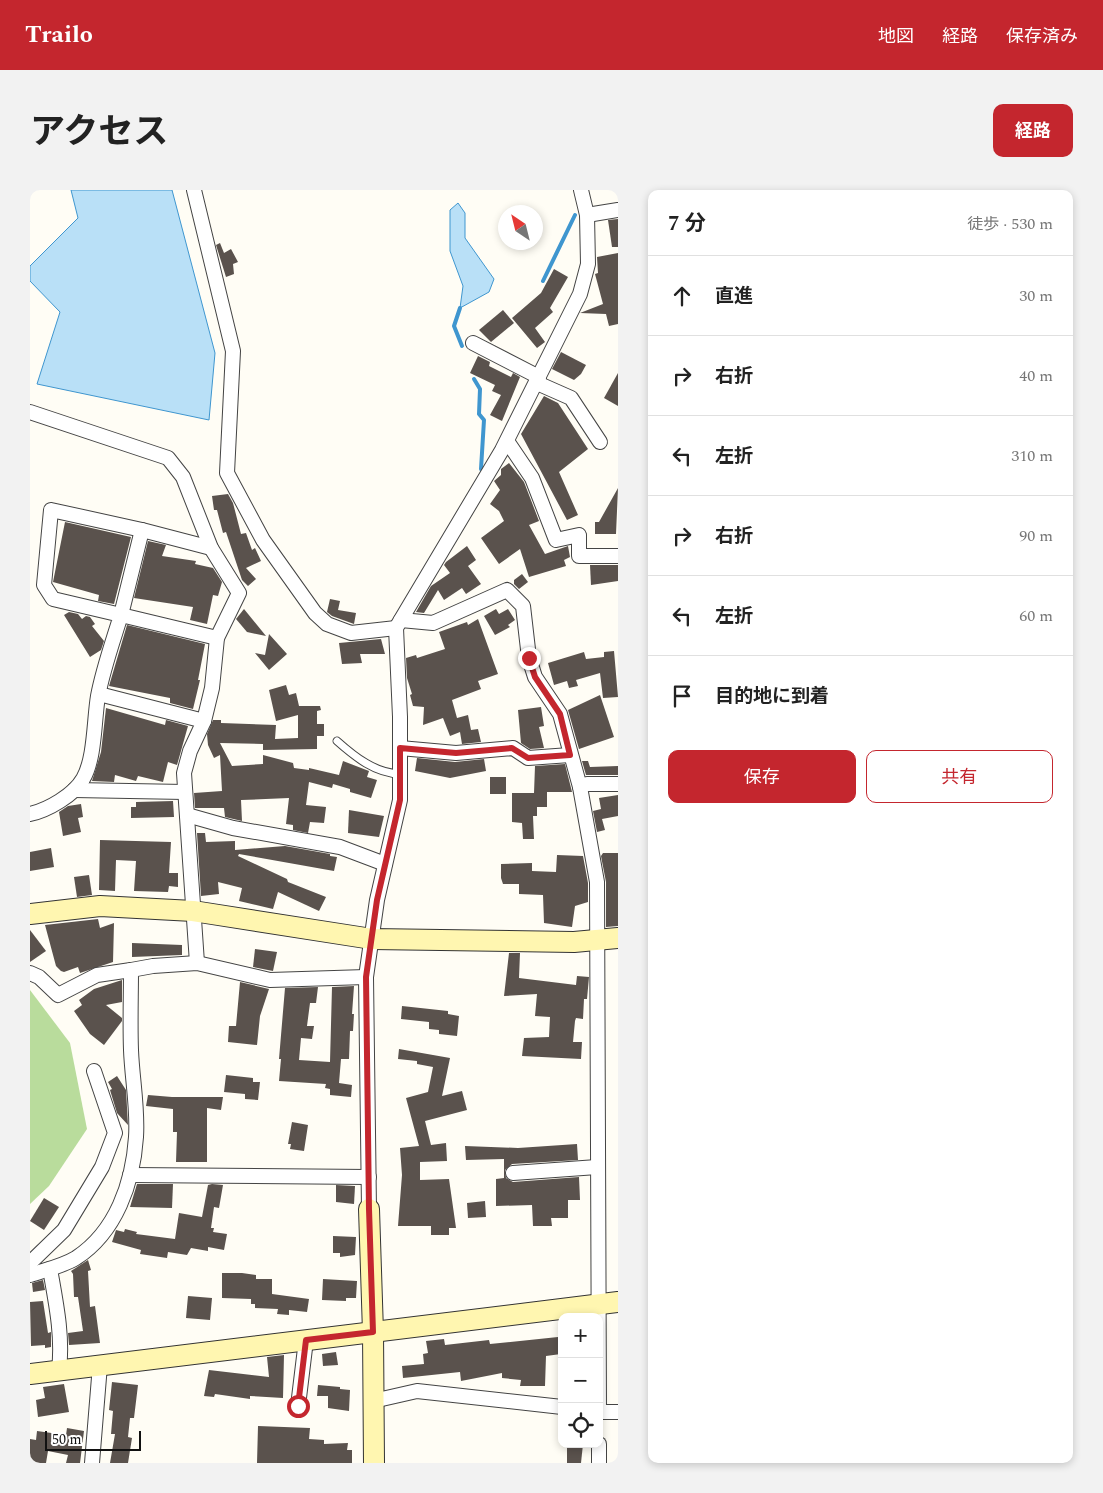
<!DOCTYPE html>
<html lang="ja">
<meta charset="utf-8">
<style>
:root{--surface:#fff;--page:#f2f2f2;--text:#222;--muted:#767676;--line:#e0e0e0;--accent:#c4262e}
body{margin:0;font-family:Spectral,"Noto Sans JP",serif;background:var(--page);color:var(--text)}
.controls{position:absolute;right:15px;bottom:15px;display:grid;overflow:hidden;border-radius:10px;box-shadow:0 2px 8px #0003}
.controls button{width:45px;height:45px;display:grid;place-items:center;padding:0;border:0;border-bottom:1px solid var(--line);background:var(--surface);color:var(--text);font:25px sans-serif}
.compass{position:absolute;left:468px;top:15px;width:45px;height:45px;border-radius:50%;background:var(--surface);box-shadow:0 2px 8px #0003;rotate:325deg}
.scale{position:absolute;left:15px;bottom:12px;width:96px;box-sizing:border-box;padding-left:5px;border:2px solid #111;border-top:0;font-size:14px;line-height:18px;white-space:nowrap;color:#111;-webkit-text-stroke:4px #fff;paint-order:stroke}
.stop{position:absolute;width:15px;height:15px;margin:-11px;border:4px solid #c4262e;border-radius:50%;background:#fff}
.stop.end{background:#c4262e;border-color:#fff;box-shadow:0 1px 5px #0008}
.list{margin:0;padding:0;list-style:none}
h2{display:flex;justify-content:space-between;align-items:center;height:65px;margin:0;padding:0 20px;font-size:21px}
h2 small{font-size:16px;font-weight:400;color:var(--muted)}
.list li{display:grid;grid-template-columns:32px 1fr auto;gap:15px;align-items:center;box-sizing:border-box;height:80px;padding:0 20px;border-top:1px solid var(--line)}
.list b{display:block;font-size:19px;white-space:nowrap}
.list em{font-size:16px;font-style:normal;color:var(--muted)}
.actions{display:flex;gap:10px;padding:15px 20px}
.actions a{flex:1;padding:11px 0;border:1px solid var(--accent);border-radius:10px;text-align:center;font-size:18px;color:var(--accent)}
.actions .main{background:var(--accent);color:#fff}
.icon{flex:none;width:28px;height:28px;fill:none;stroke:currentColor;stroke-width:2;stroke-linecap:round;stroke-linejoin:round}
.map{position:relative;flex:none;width:588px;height:1273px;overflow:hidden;border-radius:10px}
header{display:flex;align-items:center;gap:30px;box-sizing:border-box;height:70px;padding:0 25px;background:var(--accent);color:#fff}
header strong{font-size:24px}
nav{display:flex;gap:28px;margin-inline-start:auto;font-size:18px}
.intro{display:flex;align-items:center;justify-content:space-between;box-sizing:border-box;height:120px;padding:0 30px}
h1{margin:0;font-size:35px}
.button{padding:12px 22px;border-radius:10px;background:var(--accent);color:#fff;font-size:18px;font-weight:700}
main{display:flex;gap:30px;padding:0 30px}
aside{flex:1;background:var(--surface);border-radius:10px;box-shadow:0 2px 8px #0003}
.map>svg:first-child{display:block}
.forest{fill:#b9dc9c}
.water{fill:#b9e0f7;stroke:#3f96cf}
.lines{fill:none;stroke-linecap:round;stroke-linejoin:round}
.stream{stroke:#3f96cf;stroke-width:4}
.building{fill:#5a524d}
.lane-casing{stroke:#444;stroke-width:9}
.street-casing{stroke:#444;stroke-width:16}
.secondary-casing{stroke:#333;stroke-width:22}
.lane{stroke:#fff;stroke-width:7}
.street{stroke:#fff;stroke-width:14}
.secondary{stroke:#fff6b0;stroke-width:20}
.route{stroke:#c4262e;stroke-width:6}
</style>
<header>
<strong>Trailo</strong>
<nav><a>地図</a><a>経路</a><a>保存済み</a></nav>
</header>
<div class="intro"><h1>アクセス</h1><a class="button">経路</a></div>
<main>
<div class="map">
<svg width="588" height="1273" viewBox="0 0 588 1273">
<rect width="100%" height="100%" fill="#fffdf5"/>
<!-- forest -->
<path class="forest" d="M0,800l40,53 17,86 -38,57 -19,18z"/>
<!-- water -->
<g class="water">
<path d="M41,0h101l43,163 -6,67 -172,-36 23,-72 -30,-31v-15l48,-48z"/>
<path d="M428,13l7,10v25l29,41 -5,13 -29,16 3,-22 -13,-35v-41z"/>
</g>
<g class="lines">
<!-- stream -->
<g class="stream">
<path d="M513,91l32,-66"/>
<path d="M430,118l-6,18 8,20"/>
<path d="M444,189l6,10 -1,25 5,6 -3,49"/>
</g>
</g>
<!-- building -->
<g class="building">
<path d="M588,29v28h-6l-4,-27z"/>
<path d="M190,53l4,10 7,-4 7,13 -5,2 1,10 -8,3 -10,-32z"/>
<path d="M588,63v71l-9,2 -3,-12 -26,-1 23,-9 -8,-30 3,-1 -1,-16z"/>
<path d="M524,79l14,8 -18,31 3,4 -18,16 10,14 -8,6 -25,-30 29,-25z"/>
<path d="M473,120l11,13 -23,19 -12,-12z"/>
<path d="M531,162l25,13 -5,9 -7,6 -22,-11z"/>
<path d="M448,166l12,6 -1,4 22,11 2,-4 7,4 -18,44 -12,-6 11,-20 -9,-4 3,-6 -25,-12z"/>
<path d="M588,183v33l-14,-8z"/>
<path d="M514,206l14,7 30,46 -29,23 19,43 -11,5 -46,-86z"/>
<path d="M479,273l15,19 15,39 -10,4 16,29 23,-8 2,11 -6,3 2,6 -37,11 -9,-28 -21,15 -18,-26 23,-17 -5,-10 -9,-7 10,-14 -6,-9 7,-6v-6z"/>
<path d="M588,298l-2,46h-21v-12h4z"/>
<path d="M198,304l5,9 8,31 5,-1 6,17 3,-2 6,13 -15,7 10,11 -8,7 -6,-6 -16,-48 -3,1 -6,-23h-3l-2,-14z"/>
<path d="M35,332l66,15 -17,67 -16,-3 1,-6 -46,-13z"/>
<path d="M118,351l18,4 -4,11 34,5 -1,3 18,4 9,14 -4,14 -5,-1 -6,29 -17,-4 3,-13 -59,-9z"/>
<path d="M437,356l9,14 -8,6 13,18 -15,10 -4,-6 -18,12 -6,-10 -14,23 -8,-1 15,-26 19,-13 -6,-8 2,-3z"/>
<path d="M560,375h28v16l-27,4z"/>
<path d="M492,384l6,8 -9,7 -5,-5v-4z"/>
<path d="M300,409l10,2 -2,9 18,3 -2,11 -22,-8 -5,-4z"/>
<path d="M214,419l22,27 -19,-4 -11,-13z"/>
<path d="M466,419l3,5 9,-5 7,11 -7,5 2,2 -15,8 -11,-19z"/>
<path d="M39,422l9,2 4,5 4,-3 4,1 5,7 -3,2 12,15 -3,9 -11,7 -26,-42z"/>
<path d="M448,429l20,55 -20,7 3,8 -29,11 5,18 11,-3 3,15 7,-1 3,13 -19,2 -2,-12 -10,4 -7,-18 -20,7 1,-18 -11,-1 -3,-11 2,-1 -5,-16 -1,-20 10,-3 1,3 28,-9 -6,-17 28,-10 1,3z"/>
<path d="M97,435l78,19 -7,36h2l-7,29 -23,-6v-5l-61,-12z"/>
<path d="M239,444l18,20 -18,16 -14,-17 10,2z"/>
<path d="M351,449l4,15h-25l2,9 -20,1 -3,-21z"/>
<path d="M584,461l4,46 -15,1 -3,-25 -24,7 2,6 -9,2 -2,-7 -13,4 -6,-22 36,-11 2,7 18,-2v-5z"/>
<path d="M256,495l3,10 7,-2 3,13h21l1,4 -4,1v13h7v12h-7v13l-54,1v-6l-43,-1 12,23 31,-2v-9l30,8 1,5 15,2v-2l30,7 4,-14 26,10 -2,6 10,3 -6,18 -21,-6v-3l-17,-5 -1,4 -23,-6 -3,23 20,2 -2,16 -14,-1 -2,11 -15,-3v-5l-7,-1 3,-26 -48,2 1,21 -17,-4 -1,-9h-29l-1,-15 28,-2 -2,-36 -6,3 -6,-13 -1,-11 6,-14h8v3l55,2 -1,14 23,-1v-23l-22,6 -7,-31z"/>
<path d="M570,505l14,42 -35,12 -11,-39z"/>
<path d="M511,517l3,19 -5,1 5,21 -14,1 -9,-6 -3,-33z"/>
<path d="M76,518l59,17 1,-5 22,6 -11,39 -9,-3 -5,20 -25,-6 -2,5 -21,-6 -1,7 -22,-1 9,-29z"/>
<path d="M387,568l38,4 29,-3 2,12 -36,7 -35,-7z"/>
<path d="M552,571h6l2,6 28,-1v9h-32z"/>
<path d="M535,574l7,28h-25v15h-10v9h-4l1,23h-11l-1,-16 -10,-1v-29h22l1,-27z"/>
<rect x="460" y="587" width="16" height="17"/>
<path d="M588,605v21l-16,3 3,11 -8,2 -4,-21 8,-2 -2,-11z"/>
<path d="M143,611l1,16 -43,1v-11h5v-5z"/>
<path d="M51,614l2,13 -5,1 3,14 -18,4 -4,-24 9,-6z"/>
<path d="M319,620l35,6 -5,21 -31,-4z"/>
<path d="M167,643h8l1,9 29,-1v9l50,-4 45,8v2l7,1 -3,14 -95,-17 -1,2 49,23 1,3 38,15 -7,14 -41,-19 -5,17 -34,-8 3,-13 -24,-6 1,12 -18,2z"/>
<path d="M70,650l71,2 -2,31h9v14l-9,-1 -1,6 -34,-1 2,-30 -20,-1 -1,31 -16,-1z"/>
<path d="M21,658l3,19 -24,4v-19z"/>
<path d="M573,663h15v73l-12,1v-45l-5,-26z"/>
<path d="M527,665l26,1 5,27v19l-13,4 -3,21 -28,-4 -1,-28 -24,-1v-10h-16l-2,-6v-14l31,-1v8l24,1z"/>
<path d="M59,685l3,20 -15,2 -3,-20z"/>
<path d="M68,729l2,9 14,-5 -1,39 -33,11 -2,-6 -14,5 -3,-1 -5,-5 -11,-41z"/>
<path d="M0,740l16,21 -16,11z"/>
<path d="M102,753l50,2v10l-50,2z"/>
<path d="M225,759l22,3 -4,19 -20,-4z"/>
<path d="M479,763h11l-1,25 57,7 1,-9 12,1 -2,22h-3l-1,20 -7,-1 -1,3 -2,21h9l-1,17 -59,-3 2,-18 25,-1 1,-20 -15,-1 2,-22 -33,2z"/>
<path d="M92,790v22l-16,3 16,13v3l-18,24 -14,-11 -16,-23 8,-6 -3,-5 15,-11z"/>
<path d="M210,792l29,7 -9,27 -3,29 -29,-3 1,-16h7z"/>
<path d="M324,796l-2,28h2l-1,17h-3l-1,28h-8l-2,24 13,2 -1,12 -21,-2v-6l-5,-1 1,-4 -47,-3 2,-22h-2l6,-71 33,-1 -2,16h-6l-3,23h7l-2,13 -11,-1 -2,22 31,2 2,-75z"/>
<path d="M372,816l46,5v3l11,2 -2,20 -18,-2v-4l-10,-1v-7l-28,-3z"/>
<path d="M369,859l51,9 -8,38 20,-5 5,19 -42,11 6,24 15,-2 1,18 -27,1v18l29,-1 7,49h-7v7h-18v-9h-33l4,-51 -2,-27 19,-2 -13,-48 22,-6 5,-25 -16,-3v-3l-19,-2z"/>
<path d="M196,885l27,3v4h7l-2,18 -13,-1v-5l-21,-2z"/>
<path d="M87,886l9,14 2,35 -11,-12 -7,-23 2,-1 -4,-7z"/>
<path d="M118,905l24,2h51l-2,13 -14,-2v54h-31l1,-30h-4v-23l-27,-3z"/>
<path d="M262,932l16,3 -4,26 -14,-2 1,-5h-3z"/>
<path d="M547,954l1,16 -66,4 -7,6 1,8 7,4 66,-5 1,23h-12v18h-17l1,8h-19l-1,-21 -36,1v-27l8,-1v-19l-38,1 -1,-14 53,2z"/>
<path d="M107,994h36l-1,24 -42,-1z"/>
<path d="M182,994l11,1 -4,23 -5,-1 -3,21h3l-1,4 14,2 -3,16 -16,-3v4l-17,-3 -4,7 -19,-3 -1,6 -27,-4 1,-4 -29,-8 4,-12 8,2 1,-3 12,3 -1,2 39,5 4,-26 23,4 6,-32z"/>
<path d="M306,995l19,1 -1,18 -18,-2z"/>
<path d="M14,1008l15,9 -15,23 -14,-9z"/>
<path d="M455,1011l1,16 -18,1 -1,-15z"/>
<path d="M303,1046l23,1 -1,18 -15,2v-4h-7z"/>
<path d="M58,1070l3,10 -3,1 2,36 5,-1 5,37 -31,2 -1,-12 15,-2 -5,-34h-4l-1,-23 -2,-3z"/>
<path d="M192,1083h20l14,2v4h16v15l37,5 -2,13 -18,-2v5l-12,-1 1,-5 -23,-1v-4h-4v-5l-29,-1z"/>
<path d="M293,1089l34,2 -1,17h-10v3l-24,-1z"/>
<path d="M13,1090l2,10 -12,2 -1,-9z"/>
<path d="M158,1106l24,2 -2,22 -24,-2z"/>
<path d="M13,1111l5,32 3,-1v15l-6,1v-3l-14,1 -1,-44z"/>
<path d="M528,1147l3,17 -15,2 -1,30h-25l1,-6 -19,-2v-5l-41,8 -1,-9 -57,6 -1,-12 22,-2 -1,-10 5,-1 -2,-12 18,-2 1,6 44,-5 1,4z"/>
<path d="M306,1162l2,13 -15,1 -1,-12z"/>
<path d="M254,1165l-1,43 -33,-2v3l-35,-5 -1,3 -10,-1 5,-26 60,7 -2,-20z"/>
<path d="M82,1192l26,3 -4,33h-4l-2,19 4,1 -4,25h-18l5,-29h-4l2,-23 -4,-1z"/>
<path d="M34,1194l5,28 -31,5 -2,-17 9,-2 -2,-11z"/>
<path d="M288,1195l22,2v2l10,1 -1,21 -21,-3v-12h-11z"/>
<path d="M228,1236l52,2 -1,11 15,1v4l24,-1 -1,7h5v13h-95z"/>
<path d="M37,1238l17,3 -4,32h-14l2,-8 -20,-4 -2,12h-14l1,-3 -3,-1v-20l6,1 1,-9 29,4z"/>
<path d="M537,1254h16l-2,19h-14z"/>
</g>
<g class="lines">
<defs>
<path id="lane" d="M307,551c18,16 38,32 63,33"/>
<g id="street">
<path d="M164,0l39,161 -6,122 36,67 52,73 12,11 24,9 45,-5"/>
<path d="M557,25l31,-5"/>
<path d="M443,153l66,34"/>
<path d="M507,193l34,15 29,44"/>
<path d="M0,222l138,46 15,19 28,71 28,45 -22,45 -5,50 -8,33 -14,30 -6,22 13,190"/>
<path d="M477,251l25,37 24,62 23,-5v21h39"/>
<path d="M112,340l-21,85 96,23"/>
<path d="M371,430l32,3 74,-33 16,16 6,52 6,19 25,37 20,73"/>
<path d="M69,504l105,27"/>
<path d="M370,558l56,5 57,-5 15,10 42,-3"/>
<path d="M44,600l111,2"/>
<path d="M0,624c18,-4 44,-19 53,-35 12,-20 11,-59 15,-83 5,-27 15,-55 23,-81l-68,-16 -9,-14 7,-75 91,20 69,18"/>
<path d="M157,625l46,13 107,19 45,17"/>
<path d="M0,783l9,4 19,18 39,-20 34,-5"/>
<path d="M483,983l84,-6"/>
<path d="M100,985l239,2"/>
<path d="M339,1019l-3,-232 11,-77 23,-100v-83l-4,-89 106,-178 78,-156 8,-30 -1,-49 -6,-25"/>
<path d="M0,1073l34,-33 38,-63 13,-34 -21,-62"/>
<path d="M20,1079c6,34 13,67 9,101"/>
<path d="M0,1085c15,-5 33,-9 46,-17 40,-26 57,-75 60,-121 2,-29 -4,-59 -5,-87 -1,-27 0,-54 0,-80l22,-4 44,-3 73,17 96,-3"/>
<path d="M343,1211l44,-10 145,16"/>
<path d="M268,1216l8,-66"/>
<path d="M569,1219l-2,-527 -17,-95 7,-3h31"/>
<path d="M569,1222h19"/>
<path d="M62,1273l8,-98"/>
<path d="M569,1273v-19"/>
</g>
<g id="secondary">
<path d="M0,724l70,-8 93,5 179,28 202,3 44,-4"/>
<path d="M339,1019l4,123 1,131"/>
<path d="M0,1184l588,-72"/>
</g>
</defs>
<!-- lane casing -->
<use href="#lane" class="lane-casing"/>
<!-- street casing -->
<use href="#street" class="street-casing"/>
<!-- secondary casing -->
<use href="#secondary" class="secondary-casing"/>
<!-- lane -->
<use href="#lane" class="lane"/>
<!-- street -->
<use href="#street" class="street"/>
<!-- secondary -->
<use href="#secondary" class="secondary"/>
</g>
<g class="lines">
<!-- route -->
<path class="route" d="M268,1216l8,-66 67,-8 -4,-123 -3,-232 11,-77 23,-100v-52l56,5 56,-5 16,10 42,-3 -10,-41 -25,-37 -6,-19"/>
</g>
</svg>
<div class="controls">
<button>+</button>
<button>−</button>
<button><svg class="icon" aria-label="locate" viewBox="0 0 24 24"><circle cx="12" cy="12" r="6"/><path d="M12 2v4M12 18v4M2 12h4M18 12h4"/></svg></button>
</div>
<svg class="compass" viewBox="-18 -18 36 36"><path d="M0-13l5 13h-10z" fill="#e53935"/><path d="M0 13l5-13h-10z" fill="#767676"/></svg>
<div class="scale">50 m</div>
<div class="stop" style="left:268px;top:1216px"></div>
<div class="stop end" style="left:499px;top:468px"></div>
</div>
<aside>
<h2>7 分<small>徒歩 · 530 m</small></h2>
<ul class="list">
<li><svg class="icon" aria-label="ahead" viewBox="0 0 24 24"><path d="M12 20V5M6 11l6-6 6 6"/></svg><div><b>直進</b></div><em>30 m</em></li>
<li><svg class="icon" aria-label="right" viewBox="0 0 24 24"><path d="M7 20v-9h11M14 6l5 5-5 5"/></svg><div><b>右折</b></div><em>40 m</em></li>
<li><svg class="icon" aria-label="left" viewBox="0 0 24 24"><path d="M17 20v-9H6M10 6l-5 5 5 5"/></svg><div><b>左折</b></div><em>310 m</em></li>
<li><svg class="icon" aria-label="right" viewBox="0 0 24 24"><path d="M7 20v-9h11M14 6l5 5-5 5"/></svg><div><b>右折</b></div><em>90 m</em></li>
<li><svg class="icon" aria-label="left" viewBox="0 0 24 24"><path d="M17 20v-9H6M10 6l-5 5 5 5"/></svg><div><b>左折</b></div><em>60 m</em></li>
<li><svg class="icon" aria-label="arrive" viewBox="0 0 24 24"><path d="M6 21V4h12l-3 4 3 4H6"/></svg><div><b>目的地に到着</b></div></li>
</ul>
<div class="actions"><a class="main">保存</a><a>共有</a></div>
</aside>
</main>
